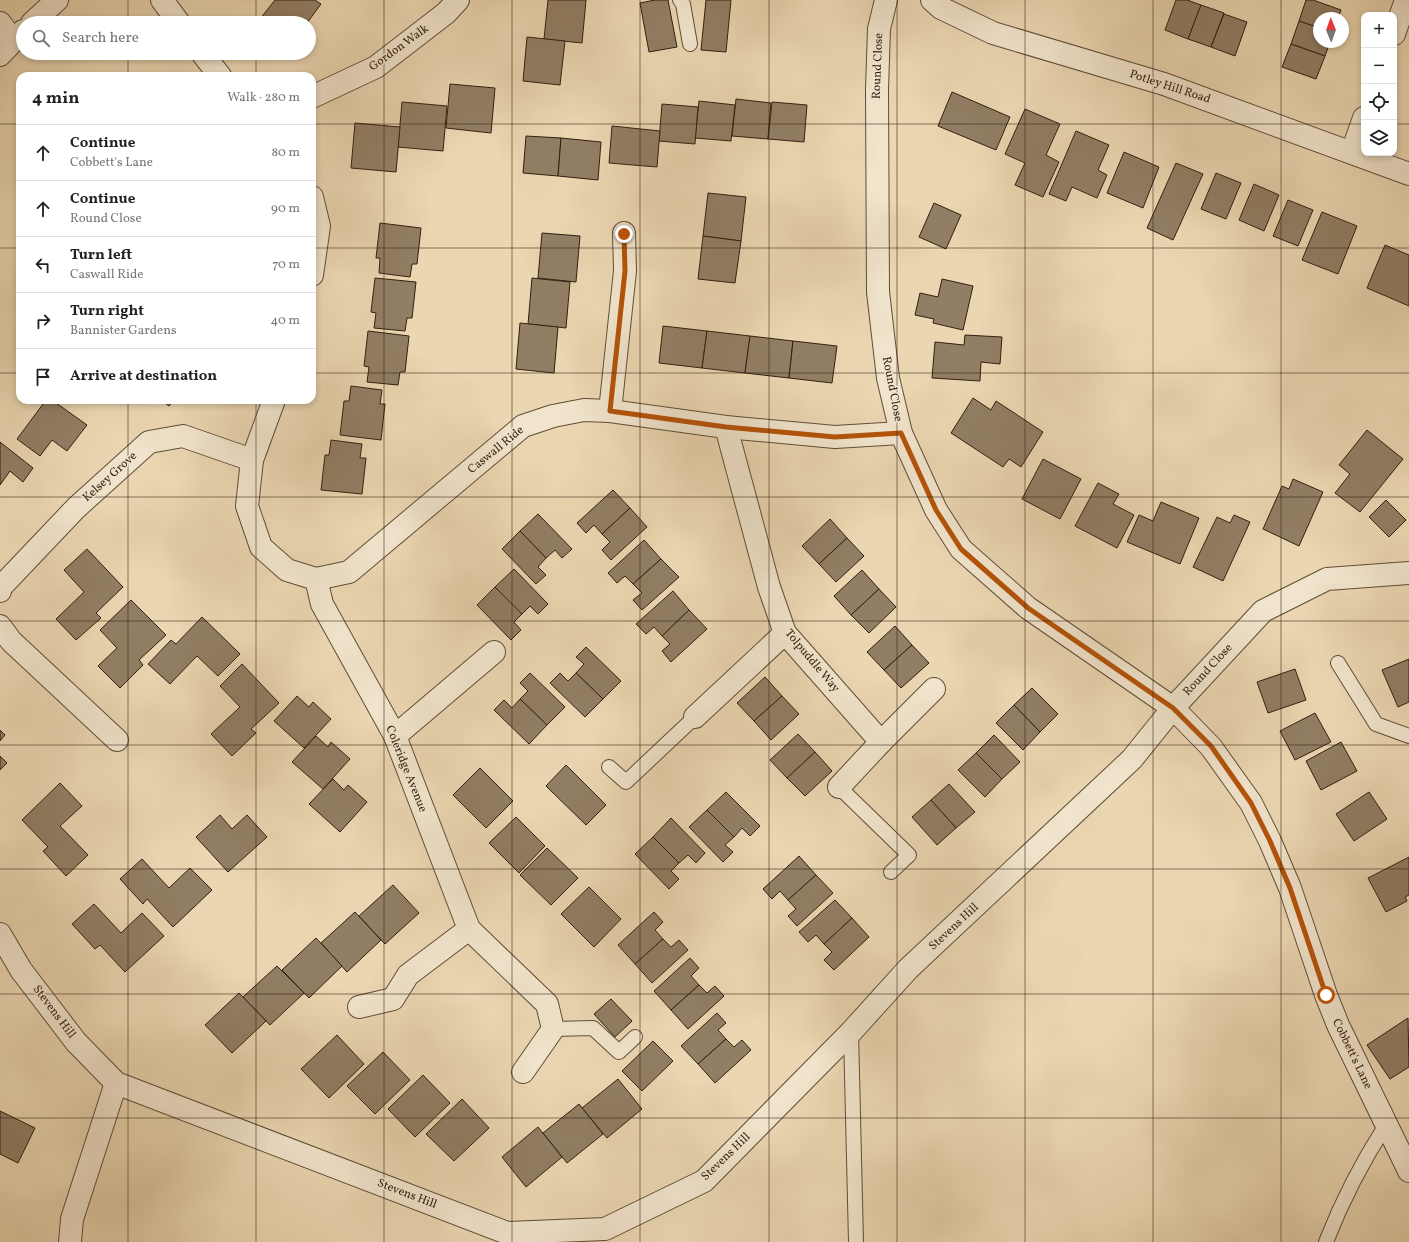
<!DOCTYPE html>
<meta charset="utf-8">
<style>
:root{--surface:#fff;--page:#f6f6f6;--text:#222;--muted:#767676;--line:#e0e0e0}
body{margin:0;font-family:Vollkorn,serif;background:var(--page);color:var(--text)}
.controls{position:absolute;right:12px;top:12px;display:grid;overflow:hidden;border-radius:8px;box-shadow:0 2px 6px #0003}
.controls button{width:36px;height:36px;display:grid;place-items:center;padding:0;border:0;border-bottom:1px solid var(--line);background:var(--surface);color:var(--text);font:20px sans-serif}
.compass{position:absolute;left:1313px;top:12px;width:36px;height:36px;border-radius:50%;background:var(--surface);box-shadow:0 2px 6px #0003;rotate:359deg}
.stop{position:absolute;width:12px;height:12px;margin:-9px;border:3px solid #b45309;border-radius:50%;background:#fff}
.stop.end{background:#b45309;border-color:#fff;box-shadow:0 1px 4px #0008}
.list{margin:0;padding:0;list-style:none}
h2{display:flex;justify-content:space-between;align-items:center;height:52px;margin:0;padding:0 16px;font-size:17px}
h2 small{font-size:13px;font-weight:400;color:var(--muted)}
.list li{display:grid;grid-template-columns:26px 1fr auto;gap:12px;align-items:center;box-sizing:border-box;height:56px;padding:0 16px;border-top:1px solid var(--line)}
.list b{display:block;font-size:15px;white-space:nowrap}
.list p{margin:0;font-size:13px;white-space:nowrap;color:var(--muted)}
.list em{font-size:13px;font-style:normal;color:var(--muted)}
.icon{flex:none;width:22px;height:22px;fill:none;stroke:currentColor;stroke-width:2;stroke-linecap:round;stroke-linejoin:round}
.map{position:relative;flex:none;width:1409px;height:1242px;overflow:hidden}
.search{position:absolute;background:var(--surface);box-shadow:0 2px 6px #0003;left:16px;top:16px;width:300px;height:44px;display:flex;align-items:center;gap:10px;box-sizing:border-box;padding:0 14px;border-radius:22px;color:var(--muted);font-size:15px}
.panel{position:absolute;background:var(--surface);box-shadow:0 2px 6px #0003;left:16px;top:72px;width:300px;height:332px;border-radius:12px}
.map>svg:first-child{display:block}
.building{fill:#917e64;stroke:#311f10}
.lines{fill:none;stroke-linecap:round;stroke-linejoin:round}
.service-casing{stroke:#5f4d38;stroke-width:16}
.minor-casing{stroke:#5f4d38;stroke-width:24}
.tertiary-casing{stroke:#5f4d38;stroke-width:24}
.service{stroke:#f1e4cc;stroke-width:14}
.minor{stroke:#f1e4cc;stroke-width:22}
.tertiary{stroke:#f1e4cc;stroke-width:22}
.route{stroke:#b45309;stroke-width:5}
.grid{fill:none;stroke:#311f10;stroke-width:1;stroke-opacity:0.55}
.labels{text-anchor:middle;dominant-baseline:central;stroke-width:3;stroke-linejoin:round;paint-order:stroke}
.street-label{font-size:12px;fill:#311f10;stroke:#f1e4cc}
</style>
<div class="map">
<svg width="1409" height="1242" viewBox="0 0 1409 1242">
<rect width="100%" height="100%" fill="#ead6b1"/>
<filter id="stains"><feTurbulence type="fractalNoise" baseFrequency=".005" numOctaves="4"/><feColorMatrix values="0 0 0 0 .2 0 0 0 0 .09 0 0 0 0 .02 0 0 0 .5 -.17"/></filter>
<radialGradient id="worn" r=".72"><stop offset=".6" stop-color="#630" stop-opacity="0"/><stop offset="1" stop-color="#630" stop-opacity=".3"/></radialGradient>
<!-- building -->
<g class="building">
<path d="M275,0h40l6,4 -14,19h-43l-4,-4z"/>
<path d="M548,0h38l-4,43 -38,-4z"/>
<path d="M655,0h13l9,47 -28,5 -9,-49z"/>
<path d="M706,0h25l-5,52 -25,-2z"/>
<path d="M1176,0h11l14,5 -13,34 -23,-9z"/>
<path d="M1306,0h7l28,10 -3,8h-19v10l-20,-7z"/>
<path d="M1201,5l23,8 -13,34 -23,-8z"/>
<path d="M1224,14l23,8 -12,34 -24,-9z"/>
<path d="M1299,21l20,7v14h11l-5,14 -34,-12z"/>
<path d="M527,37l38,4 -5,44 -37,-4z"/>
<path d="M1291,44l34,12 -9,23 -34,-12z"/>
<path d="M450,84l45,4 -4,45 -45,-5z"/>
<path d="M952,92l58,25 -14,33 -58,-24z"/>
<path d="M736,99l35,4 -3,36 -36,-3z"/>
<path d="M699,101l36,4 -4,36 -36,-3z"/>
<path d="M402,102l45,4 -4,45 -45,-4z"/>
<path d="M772,102l35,3 -3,37 -36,-3z"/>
<path d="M662,104l36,3 -3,37 -36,-3z"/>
<path d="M1025,109l35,15 -14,31 13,7 -16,35 -28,-12 10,-22 -20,-9z"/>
<path d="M355,123l45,4 -4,45 -45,-4z"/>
<path d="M612,126l48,5 -3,36 -48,-4z"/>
<path d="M1076,131l33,14 -11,25 9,5 -10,23 -25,-11 -6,14 -17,-7z"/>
<path d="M526,136l35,2 -3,38 -35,-3z"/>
<path d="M561,138l40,4 -3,38 -40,-4z"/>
<path d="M1124,152l35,15 -16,41 -36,-15z"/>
<path d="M1176,163l27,11 -30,66 -26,-12z"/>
<path d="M1216,173l25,10 -15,36 -25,-10z"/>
<path d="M1254,184l25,11 -15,36 -25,-11z"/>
<path d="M708,193l38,4 -5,44 -38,-5z"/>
<path d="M1288,200l25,10 -15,36 -25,-10z"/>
<path d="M934,203l27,12 -15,34 -27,-12z"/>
<path d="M1322,212l35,14 -19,48 -36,-14z"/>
<path d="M380,223l41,5 -4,36h-5l-2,13 -31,-4 1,-15h-4z"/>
<path d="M542,233l38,3 -4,46 -38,-4z"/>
<path d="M703,236l38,5 -6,42 -37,-4z"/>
<path d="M1385,245l24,10v51l-42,-18z"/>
<path d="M375,278l41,4 -4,36h-5l-2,13 -31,-3 2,-15 -5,-1z"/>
<path d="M532,278l38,4 -4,46 -38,-4z"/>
<path d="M942,279l31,7 -10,44 -30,-7 1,-4 -19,-4 5,-22 18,4z"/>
<path d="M520,323l38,4 -4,46 -38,-4z"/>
<path d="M663,326l44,5 -5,37 -43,-5z"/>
<path d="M368,331l41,5 -4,36h-5l-2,13 -31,-3 2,-15 -5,-1z"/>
<path d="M707,331l43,5 -5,37 -43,-5z"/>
<path d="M965,335l37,2 -2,27 -19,-2 -1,19 -48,-3 3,-36 29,3z"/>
<path d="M750,336l43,5 -4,37 -44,-5z"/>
<path d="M793,341l44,5 -5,37 -43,-5z"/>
<path d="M351,386l31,4 -2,14h5l-4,36 -41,-5 4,-34h5z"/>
<path d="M973,398l18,12 5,-9 47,31 -22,35 -12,-8 -6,8 -52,-34z"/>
<path d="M46,400h6l35,25 -20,26 -15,-11 -12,16 -23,-17z"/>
<path d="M161,400h13l-5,6z"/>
<path d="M1367,430l36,29 -43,53 -25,-19 15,-19 -11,-9z"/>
<path d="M331,440l31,4 -2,14h6l-4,36 -41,-4 4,-35h4z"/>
<path d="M0,442l33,26 -10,14 -13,-11 -10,14z"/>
<path d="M1043,459l38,20 -21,40 -38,-20z"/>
<path d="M1293,479l30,13 -24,54 -36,-17 19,-43 7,3z"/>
<path d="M1098,483l21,11 -6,10 21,11 -17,33 -42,-22z"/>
<path d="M613,490l17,18 -28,26 -8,-9 -8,8 -9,-10z"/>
<path d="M1386,500l20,20 -17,17 -20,-20z"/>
<path d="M1161,502l38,16 -19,46 -53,-22 12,-27 14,6z"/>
<path d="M630,508l17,19 -36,33 -9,-10 8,-8 -8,-8z"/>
<path d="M538,514l34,35 -10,9 -7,-8 -9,8 -26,-27z"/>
<path d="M1234,515l16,7 -27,59 -30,-14 24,-50 13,6z"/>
<path d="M830,519l17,19 -28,26 -17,-18z"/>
<path d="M520,531l26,27 -8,9 8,8 -10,9 -34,-35z"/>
<path d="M847,538l17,18 -28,26 -17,-18z"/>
<path d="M644,540l17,19 -28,25 -8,-8 -8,7 -9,-10z"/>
<path d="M87,549l36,38 -27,26 5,5 -25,22 -20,-21 28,-27 -20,-22z"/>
<path d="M661,559l18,18 -37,33 -9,-10 9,-7 -9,-9z"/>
<path d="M514,569l34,35 -10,10 -8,-8 -8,8 -27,-27z"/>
<path d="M862,570l17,19 -28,26 -17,-19z"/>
<path d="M495,587l27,27 -8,8 7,8 -10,10 -34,-35z"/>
<path d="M879,589l17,18 -27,26 -18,-18z"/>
<path d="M673,591l16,19 -27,26 -8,-9 -8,7 -10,-10z"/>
<path d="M131,600l35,35 -27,25 4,5 -23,23 -22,-22 19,-18 -17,-18z"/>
<path d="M689,610l18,19 -36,33 -9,-11 8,-7 -8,-8z"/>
<path d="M202,617l38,37 -22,22 -21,-20 -27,28 -22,-20 23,-24 5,4z"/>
<path d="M895,626l17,19 -28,25 -17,-18z"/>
<path d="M912,645l17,18 -28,25 -17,-18z"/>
<path d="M586,647l35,34 -18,18 -27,-26 8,-9 -8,-7z"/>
<path d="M1409,659v43l-11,5 -16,-37z"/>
<path d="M242,664l37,39 -28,26 5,4 -24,23 -21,-22 29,-27 -20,-21z"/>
<path d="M1295,669l11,31 -38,13 -11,-31z"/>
<path d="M530,673l35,34 -18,18 -27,-26 8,-8 -8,-8z"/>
<path d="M560,673l8,8 8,-8 27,26 -18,18 -35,-34z"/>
<path d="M765,677l17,19 -28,25 -17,-18z"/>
<path d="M1032,688l26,26 -18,18 -26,-27z"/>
<path d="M297,696l12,11 4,-5 18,17 -27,29 -30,-27z"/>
<path d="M782,696l17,18 -28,26 -17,-19z"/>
<path d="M520,699l27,26 -18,19 -35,-34 10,-10 8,8z"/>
<path d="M1014,705l26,27 -17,18 -27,-27z"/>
<path d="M1315,713l16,29 -36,18 -15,-29z"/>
<path d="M0,730l5,5 -5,6z"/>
<path d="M798,734l17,18 -28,26 -17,-18z"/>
<path d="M994,735l26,27 -18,17 -26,-26z"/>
<path d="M316,736l12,11 3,-5 19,17 -27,30 -31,-27z"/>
<path d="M1341,742l16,29 -36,19 -15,-29z"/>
<path d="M815,752l17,19 -27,25 -18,-18z"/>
<path d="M976,753l26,26 -17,18 -27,-27z"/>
<path d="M0,756l7,7 -7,7z"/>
<path d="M566,765l40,40 -20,20 -40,-39z"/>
<path d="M480,768l33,33 -27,27 -33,-33z"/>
<path d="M333,779l11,11 4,-5 19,17 -27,30 -31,-28z"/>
<path d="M60,783l22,23 -22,20 28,29 -22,21 -23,-25 5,-4 -26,-27z"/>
<path d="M949,784l26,28 -19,16 -25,-28z"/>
<path d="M726,792l34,34 -10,10 -8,-8 -8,9 -27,-27z"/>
<path d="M1369,792l18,27 -33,22 -18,-27z"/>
<path d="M931,800l25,28 -19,17 -25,-28z"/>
<path d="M707,810l27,27 -9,8 8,7 -10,10 -34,-35z"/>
<path d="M220,815l12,14 15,-14 20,22 -39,35 -32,-35z"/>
<path d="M516,817l29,29 -26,27 -30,-30z"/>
<path d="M671,818l34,35 -9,10 -8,-8 -9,8 -26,-26z"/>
<path d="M653,837l26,26 -8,8 8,8 -10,10 -34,-35z"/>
<path d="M547,848l31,30 -27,27 -31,-30z"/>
<path d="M799,856l17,19 -28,25 -8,-9 -8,8 -9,-10z"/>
<path d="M1409,857v38l-4,2 2,4 -21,11 -18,-34z"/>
<path d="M142,859l27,29 21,-20 22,22 -39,37 -26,-28 -4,5 -23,-25z"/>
<path d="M816,875l17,18 -36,33 -9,-10 8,-7 -8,-9z"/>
<path d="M393,885l26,28 -34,31 -26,-28z"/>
<path d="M589,887l32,32 -27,28 -33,-33z"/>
<path d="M835,900l17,18 -28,26 -8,-9 -8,7 -9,-10z"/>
<path d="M94,904l27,29 21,-20 22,23 -39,36 -25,-27 -5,4 -23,-25z"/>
<path d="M355,912l26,28 -34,32 -26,-29z"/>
<path d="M654,912l9,10 -8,8 8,9 -28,25 -17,-19z"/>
<path d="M852,918l17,19 -35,33 -10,-10 8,-8 -8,-8z"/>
<path d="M316,938l26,28 -33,32 -27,-28z"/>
<path d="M663,939l8,8 8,-7 9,10 -36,33 -17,-19z"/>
<path d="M690,958l9,10 -8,8 8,9 -28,25 -17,-19z"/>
<path d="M277,966l27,27 -34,32 -27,-28z"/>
<path d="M699,985l8,8 8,-7 9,10 -36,33 -17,-19z"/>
<path d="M239,993l27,28 -34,32 -27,-28z"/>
<path d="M611,999l21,22 -17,16 -21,-23z"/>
<path d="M717,1013l9,10 -8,7 8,9 -28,25 -17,-18z"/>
<path d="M1408,1018l1,49 -19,12 -23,-34z"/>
<path d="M337,1035l27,29 -35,34 -28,-29z"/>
<path d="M726,1039l8,8 8,-7 9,10 -36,33 -17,-19z"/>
<path d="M653,1041l20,20 -31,30 -20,-20z"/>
<path d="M383,1052l27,28 -35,34 -28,-28z"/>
<path d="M423,1075l27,28 -35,34 -27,-28z"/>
<path d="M618,1079l24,30 -35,29 -25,-30z"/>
<path d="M462,1099l27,29 -35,33 -28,-27z"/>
<path d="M579,1104l24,30 -36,29 -24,-30z"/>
<path d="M0,1111l35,17 -17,35 -18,-9z"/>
<path d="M538,1127l24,30 -36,30 -24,-30z"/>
</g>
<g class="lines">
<defs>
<g id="service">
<path d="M680,0l3,4 7,40"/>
<path d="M1338,663l38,61 33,12"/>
<path d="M609,767l17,15 69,-65"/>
<path d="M839,787l70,68 -18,17"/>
<path d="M553,1029l40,-1 26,24 16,-15"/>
<path d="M851,1032l5,210"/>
<path d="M1326,1242c16,-41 36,-80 60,-117"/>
</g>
<g id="minor">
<path d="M162,0l17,23"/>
<path d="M886,0l-7,29 -2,60 1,203 10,86 13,55 35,77 25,39 67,59 145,100 38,39 40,56 19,38 20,47 36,107 12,30 71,146"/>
<path d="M0,23l13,17"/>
<path d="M1394,34l12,-34"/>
<path d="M202,53l18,23"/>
<path d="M312,97l64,-30 70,-54 12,-13"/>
<path d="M1352,152l12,-34"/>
<path d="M312,197l7,29 -7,49"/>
<path d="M274,400l-22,60 -5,46 14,41 26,23 29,9 6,25 73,132 74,193 78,75 6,25 -30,43"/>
<path d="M610,411l15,-140 -1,-38"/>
<path d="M726,427l43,160 16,46 96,109 53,-53"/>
<path d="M316,579l33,-7 174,-146 30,-10 31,-6 26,1 116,16 109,10 66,-4"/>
<path d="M0,591l1,-4 75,-79 73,-66 34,-6 69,24"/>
<path d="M0,626l11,15 106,99"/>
<path d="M695,717l90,-84"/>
<path d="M395,736l99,-84"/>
<path d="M839,787l42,-45"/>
<path d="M0,934l21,36 55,72 40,41 391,150 98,-4 99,-48 147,-149 57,-63 224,-210 41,-51 90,-97 64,-32 82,-6"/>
<path d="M359,1007l34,-8 15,-24 61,-46"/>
<path d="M70,1242l2,-23 44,-136"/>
</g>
<g id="tertiary">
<path d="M932,0l9,8 52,25 171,51 245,90"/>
<path d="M32,23l25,-23"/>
<path d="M0,55l23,-24"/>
</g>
</defs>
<!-- service casing -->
<use href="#service" class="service-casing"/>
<!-- minor casing -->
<use href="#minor" class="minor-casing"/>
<!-- tertiary casing -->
<use href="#tertiary" class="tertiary-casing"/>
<!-- service -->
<use href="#service" class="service"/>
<!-- minor -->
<use href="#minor" class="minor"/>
<!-- tertiary -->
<use href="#tertiary" class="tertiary"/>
</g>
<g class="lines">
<!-- route -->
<path class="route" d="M624,234l1,37 -15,140 116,16 109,10 66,-4 35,77 25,39 67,59 145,100 38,38 40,57 19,38 20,47 36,107"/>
</g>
<!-- grid -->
<path class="grid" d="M128,0v23M256,0v23M384,0v1242M512,0v1242M640,0v1242M769,0v1242M897,0v1242M1025,0v1242M1153,0v1242M1281,0v1242M128,53v23M256,53v23M0,124h20M312,124h1052M1394,124h15M0,248h20M312,248h1097M0,373h20M312,373h1097M128,400v842M256,400v842M0,497h1409M0,621h1409M0,745h1409M0,869h1409M0,994h1409M0,1118h1409"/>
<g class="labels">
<!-- street labels -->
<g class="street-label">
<text transform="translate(399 48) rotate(-36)">Gordon Walk</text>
<text transform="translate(878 66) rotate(-88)">Round Close</text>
<text transform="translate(1170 87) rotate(18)">Potley Hill Road</text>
<text transform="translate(892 389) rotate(79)">Round Close</text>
<text transform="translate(496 450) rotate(-39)">Caswall Ride</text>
<text transform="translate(110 477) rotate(-42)">Kelsey Grove</text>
<text transform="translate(812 661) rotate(50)">Tolpuddle Way</text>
<text transform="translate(1208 670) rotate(-47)">Round Close</text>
<text transform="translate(406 769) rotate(68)">Coleridge Avenue</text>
<text transform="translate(954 927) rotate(-43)">Stevens Hill</text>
<text transform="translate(54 1012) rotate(53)">Stevens Hill</text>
<text transform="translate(1352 1054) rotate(64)">Cobbett's Lane</text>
<text transform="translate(726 1157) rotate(-44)">Stevens Hill</text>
<text transform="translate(407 1194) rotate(21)">Stevens Hill</text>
</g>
</g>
<rect width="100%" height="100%" filter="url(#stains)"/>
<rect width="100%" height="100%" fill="url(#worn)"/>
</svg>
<div class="controls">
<button>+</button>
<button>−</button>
<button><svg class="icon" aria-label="locate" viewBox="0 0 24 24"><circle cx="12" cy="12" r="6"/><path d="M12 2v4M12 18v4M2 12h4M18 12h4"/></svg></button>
<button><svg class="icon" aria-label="layers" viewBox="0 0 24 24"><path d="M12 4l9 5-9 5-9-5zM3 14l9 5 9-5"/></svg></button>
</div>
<svg class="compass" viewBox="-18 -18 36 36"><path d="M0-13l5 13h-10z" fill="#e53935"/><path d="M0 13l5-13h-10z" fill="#767676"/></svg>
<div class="stop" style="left:1326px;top:995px"></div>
<div class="stop end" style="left:624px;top:234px"></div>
<div class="search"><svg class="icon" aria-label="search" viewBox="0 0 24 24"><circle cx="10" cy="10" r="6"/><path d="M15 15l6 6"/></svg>Search here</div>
<section class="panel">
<h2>4 min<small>Walk · 280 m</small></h2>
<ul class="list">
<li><svg class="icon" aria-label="ahead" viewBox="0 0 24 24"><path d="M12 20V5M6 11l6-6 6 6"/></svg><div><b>Continue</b><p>Cobbett's Lane</p></div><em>80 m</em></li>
<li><svg class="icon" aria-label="ahead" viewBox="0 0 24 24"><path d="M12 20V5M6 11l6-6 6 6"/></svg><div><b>Continue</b><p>Round Close</p></div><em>90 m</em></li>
<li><svg class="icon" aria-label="left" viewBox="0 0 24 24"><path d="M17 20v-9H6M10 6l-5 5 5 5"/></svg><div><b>Turn left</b><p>Caswall Ride</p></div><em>70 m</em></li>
<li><svg class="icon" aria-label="right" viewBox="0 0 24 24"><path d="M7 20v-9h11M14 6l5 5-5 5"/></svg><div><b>Turn right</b><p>Bannister Gardens</p></div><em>40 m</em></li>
<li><svg class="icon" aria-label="arrive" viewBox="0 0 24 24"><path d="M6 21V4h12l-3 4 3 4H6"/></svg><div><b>Arrive at destination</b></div></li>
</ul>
</section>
</div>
